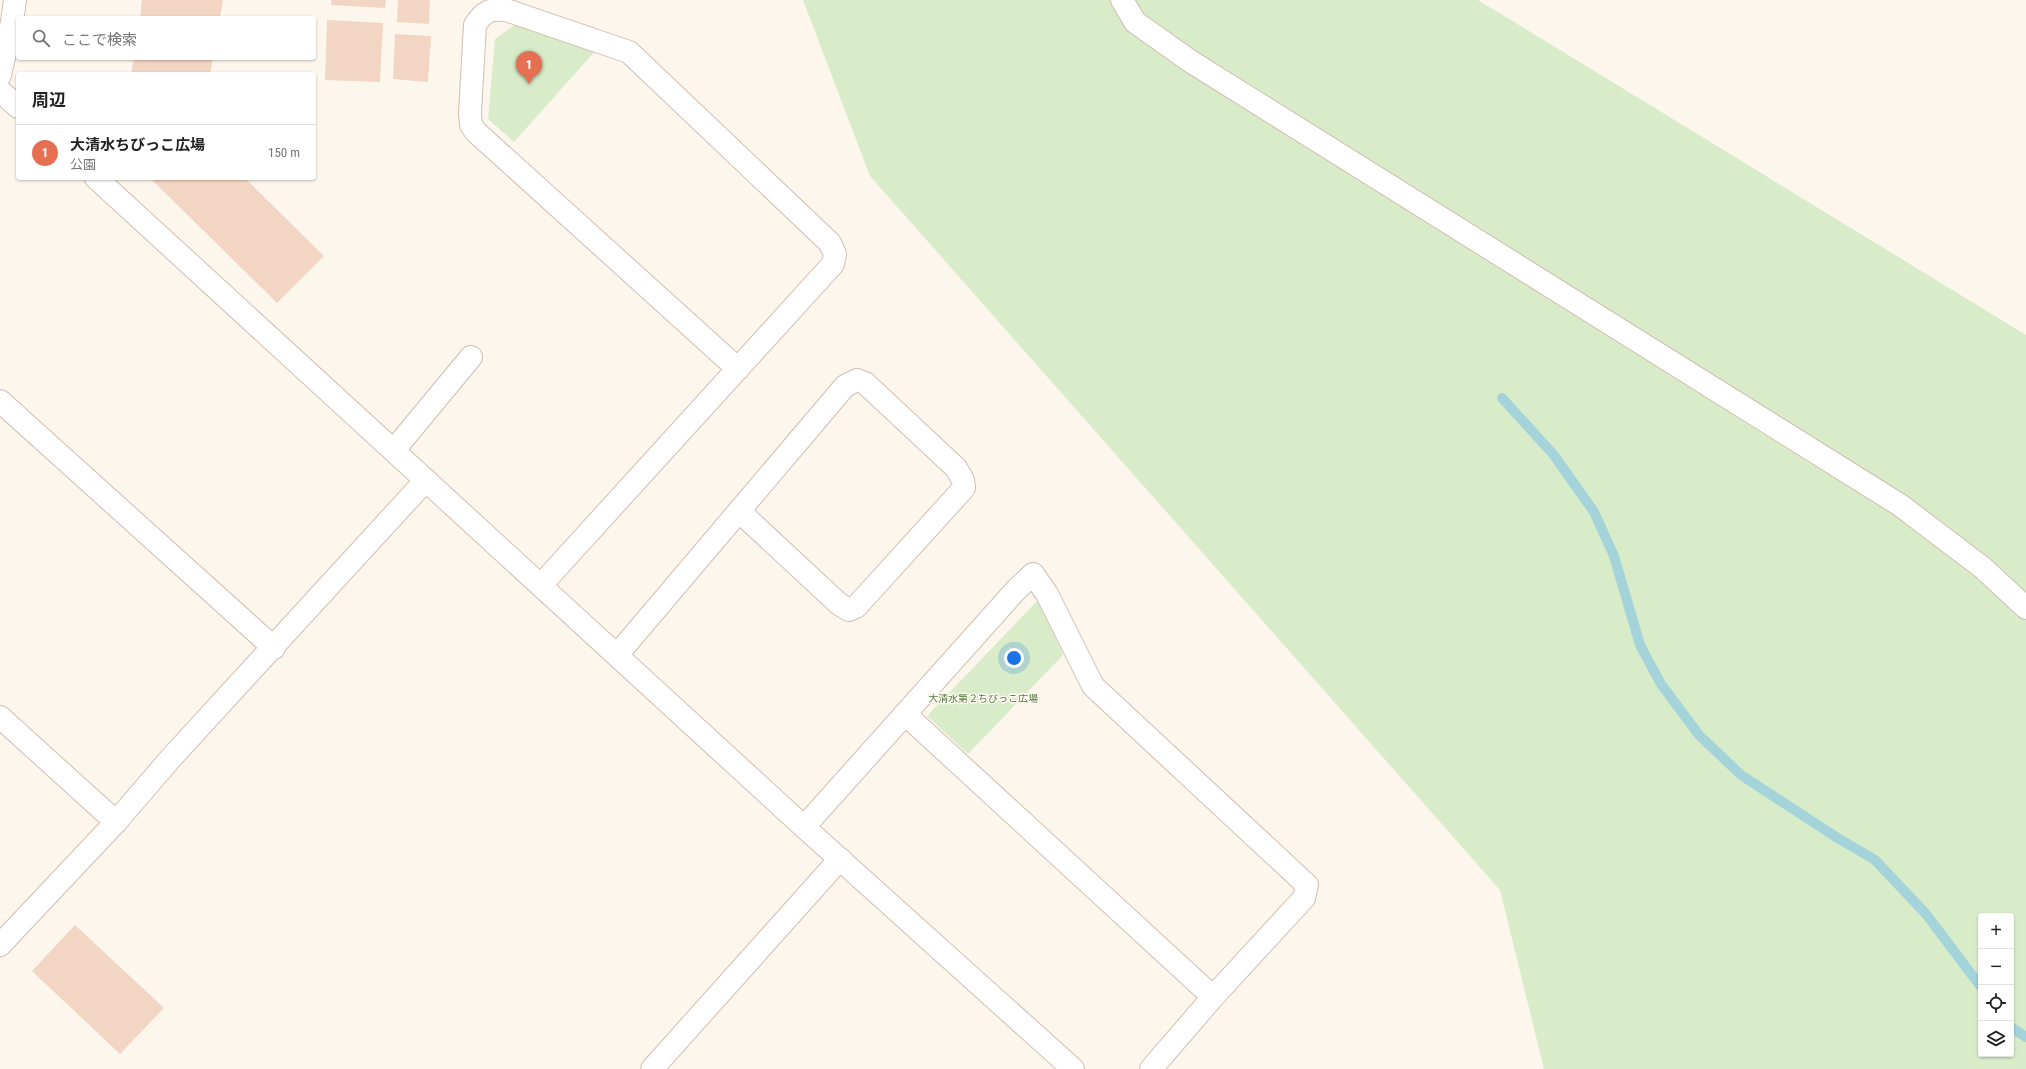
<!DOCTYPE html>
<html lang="ja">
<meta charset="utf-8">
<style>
:root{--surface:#fff;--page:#f2f2f2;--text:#222;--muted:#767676;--line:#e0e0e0;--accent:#e76f51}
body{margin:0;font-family:"Roboto Condensed","Noto Sans JP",sans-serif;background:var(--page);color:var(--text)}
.controls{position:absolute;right:12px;bottom:12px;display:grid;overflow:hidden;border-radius:4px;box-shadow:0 1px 3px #0004}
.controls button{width:36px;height:36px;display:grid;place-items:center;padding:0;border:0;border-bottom:1px solid var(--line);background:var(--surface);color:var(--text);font:20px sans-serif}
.you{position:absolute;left:1014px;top:658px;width:14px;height:14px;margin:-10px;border:3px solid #fff;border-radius:50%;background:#1a73e8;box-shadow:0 0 0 6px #1a73e833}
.badge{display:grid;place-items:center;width:26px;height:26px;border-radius:50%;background:var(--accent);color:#fff;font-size:13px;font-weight:700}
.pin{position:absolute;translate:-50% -33px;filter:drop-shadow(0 1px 2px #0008)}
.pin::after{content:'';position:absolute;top:21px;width:14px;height:12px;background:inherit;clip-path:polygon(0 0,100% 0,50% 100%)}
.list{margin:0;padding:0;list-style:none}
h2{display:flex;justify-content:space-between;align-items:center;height:52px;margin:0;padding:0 16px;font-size:17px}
h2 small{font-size:13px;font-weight:400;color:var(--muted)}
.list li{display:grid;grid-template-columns:26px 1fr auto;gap:12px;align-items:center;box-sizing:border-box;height:56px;padding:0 16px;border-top:1px solid var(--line)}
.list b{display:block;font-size:15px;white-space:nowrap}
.list p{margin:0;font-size:13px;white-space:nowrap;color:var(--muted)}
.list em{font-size:13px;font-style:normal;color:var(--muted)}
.icon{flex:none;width:22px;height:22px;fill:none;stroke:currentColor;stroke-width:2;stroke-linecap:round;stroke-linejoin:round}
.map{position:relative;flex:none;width:2026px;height:1069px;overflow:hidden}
.search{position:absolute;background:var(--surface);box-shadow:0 1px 3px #0004;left:16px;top:16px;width:300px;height:44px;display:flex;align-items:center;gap:10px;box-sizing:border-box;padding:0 14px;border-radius:4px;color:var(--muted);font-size:15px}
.panel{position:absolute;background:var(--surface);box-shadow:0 1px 3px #0004;left:16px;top:72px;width:300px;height:108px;border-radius:4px}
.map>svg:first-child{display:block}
.green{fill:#d8ecc9;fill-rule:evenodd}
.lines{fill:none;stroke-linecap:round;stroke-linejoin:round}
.stream{stroke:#a5d3da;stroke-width:10}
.building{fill:#f3d5c3}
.minor-casing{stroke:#d1beb0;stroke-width:24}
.minor{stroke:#fff;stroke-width:22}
.labels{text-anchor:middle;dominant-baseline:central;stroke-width:3;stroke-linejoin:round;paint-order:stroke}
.park-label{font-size:10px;fill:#537a41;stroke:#fffaf3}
</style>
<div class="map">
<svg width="2026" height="1069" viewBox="0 0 2026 1069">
<rect width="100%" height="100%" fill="#fdf6ec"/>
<!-- green -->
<g class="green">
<path d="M803,0h675l548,335v734h-482l-44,-179 -630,-714zM1981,916h30v138h-30z"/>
<path d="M517,23l80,26 -83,93 -26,-23 7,-80z"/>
<path d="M1039,599l24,56 -95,99 -41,-38z"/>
</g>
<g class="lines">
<!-- stream -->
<g class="stream">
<path d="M1502,398l51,56 41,58 20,44 26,89 21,39 38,51 42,40 95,62 39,23 51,54 55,73"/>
<path d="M2011,1027l15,10"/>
</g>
</g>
<!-- building -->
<g class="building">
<path d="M142,0h81l-3,18h-80z"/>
<path d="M331,0h55l-1,8 -54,-3z"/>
<path d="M398,0h32l-1,24 -32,-2z"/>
<path d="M327,20l56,3 -3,59 -55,-2z"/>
<path d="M395,34l36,2 -3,46 -35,-3z"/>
<path d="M134,58h79l-3,16h-79z"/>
<path d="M150,178h95l79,78 -47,47z"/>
<path d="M75,925l89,83 -44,46 -88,-83z"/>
</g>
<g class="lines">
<defs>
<g id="minor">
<path d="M1122,0l13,22 55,39 710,444 83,63 43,40"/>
<path d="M0,75l12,-53 3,-22"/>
<path d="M0,91l18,16"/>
<path d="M96,178l708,649 269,242"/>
<path d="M0,401l274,247"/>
<path d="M394,450l77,-93"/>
<path d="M541,585l292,-321 2,-10 -5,-11 -201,-191 -123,-42c-16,-1 -22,1 -31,15l-5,88 1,12 5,7 262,237"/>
<path d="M617,655l228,-269 12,-6 8,3 91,85 7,12 1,8 -108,119 -7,3 -10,-6 -99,-92"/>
<path d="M905,714l308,283"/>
<path d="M0,717l116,105"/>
<path d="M804,827l212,-237 17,-16 14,20 46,92 214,199 -3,13 -91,99 -62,72"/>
<path d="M0,945l116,-123 55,-64 255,-278"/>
<path d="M652,1069l188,-210"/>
</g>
</defs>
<!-- minor casing -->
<use href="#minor" class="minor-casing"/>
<!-- minor -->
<use href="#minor" class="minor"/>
</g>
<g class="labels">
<!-- park labels -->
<g class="park-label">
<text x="983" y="698">大清水第２ちびっこ広場</text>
</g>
</g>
</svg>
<div class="controls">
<button>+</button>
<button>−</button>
<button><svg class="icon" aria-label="locate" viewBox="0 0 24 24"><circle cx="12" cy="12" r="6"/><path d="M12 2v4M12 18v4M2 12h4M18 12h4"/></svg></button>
<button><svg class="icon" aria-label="layers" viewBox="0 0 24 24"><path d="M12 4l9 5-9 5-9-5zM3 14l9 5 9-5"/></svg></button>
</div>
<div class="you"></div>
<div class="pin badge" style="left:529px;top:84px">1</div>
<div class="search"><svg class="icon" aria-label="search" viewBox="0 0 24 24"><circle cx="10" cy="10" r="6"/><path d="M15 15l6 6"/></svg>ここで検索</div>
<section class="panel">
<h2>周辺<small></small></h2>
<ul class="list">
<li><span class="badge">1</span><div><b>大清水ちびっこ広場</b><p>公園</p></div><em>150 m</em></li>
</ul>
</section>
</div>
